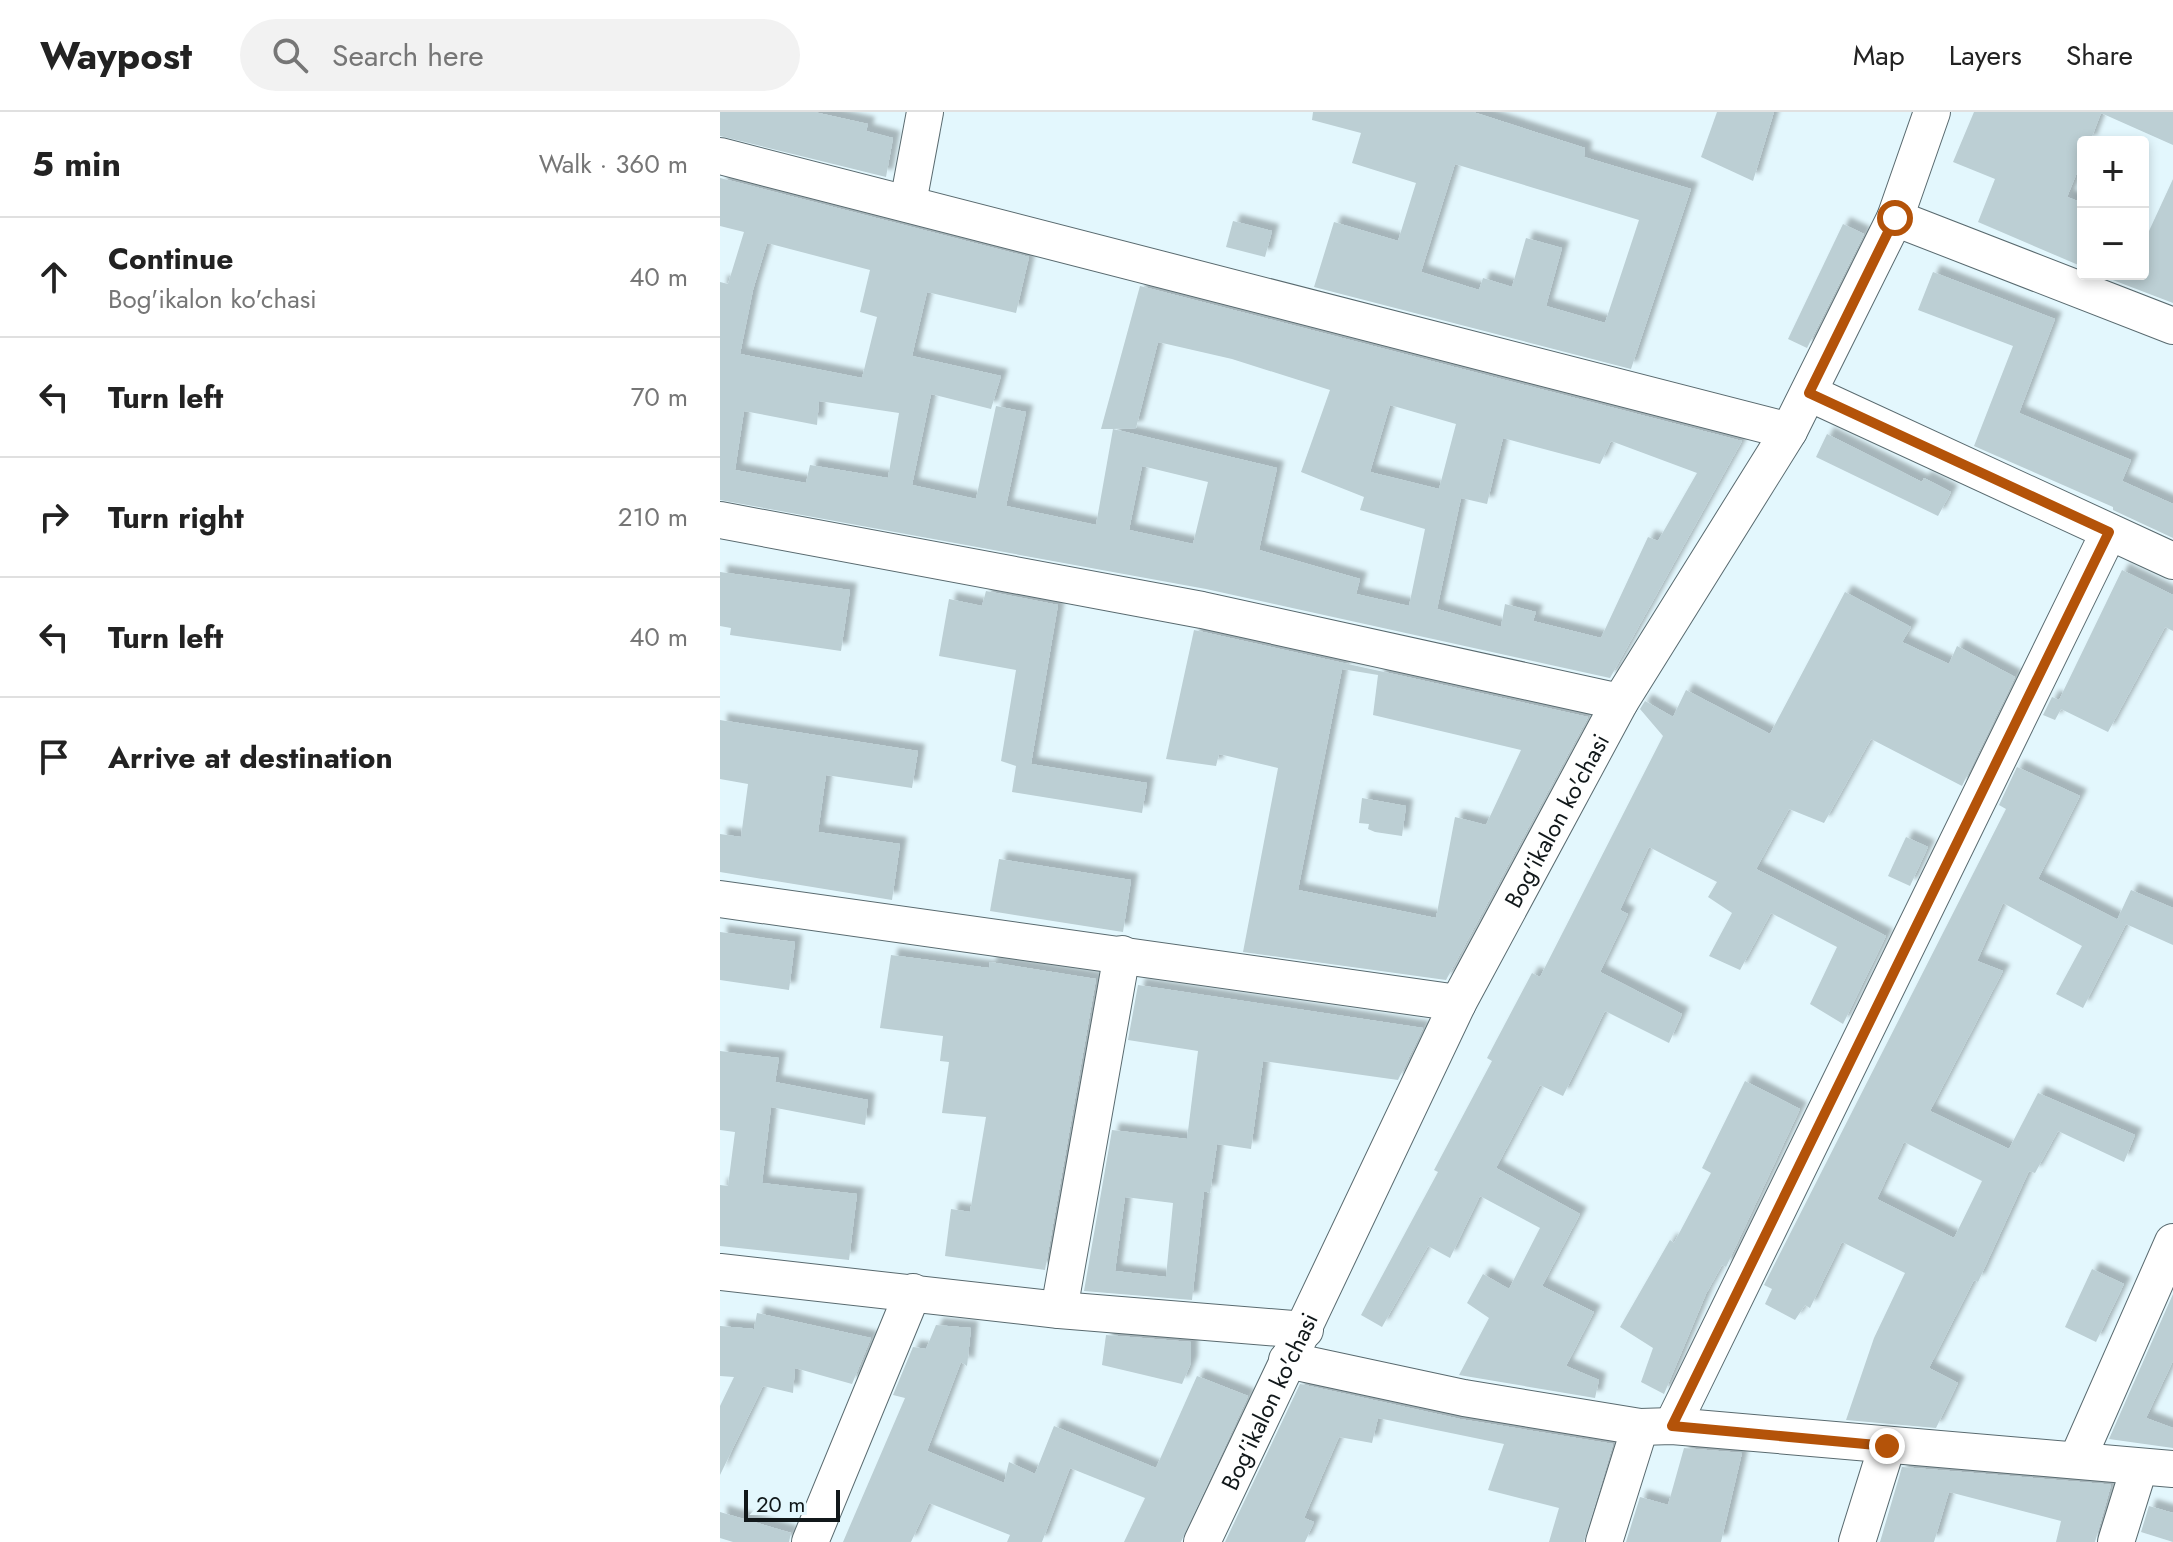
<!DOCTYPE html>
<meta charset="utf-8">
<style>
:root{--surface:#fff;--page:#f2f2f2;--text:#222;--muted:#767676;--line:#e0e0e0}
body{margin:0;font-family:Jost,sans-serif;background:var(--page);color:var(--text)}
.controls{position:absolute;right:24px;top:24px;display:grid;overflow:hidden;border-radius:8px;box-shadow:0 4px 12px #0003}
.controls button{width:72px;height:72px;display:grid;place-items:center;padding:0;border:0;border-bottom:2px solid var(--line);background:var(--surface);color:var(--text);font:40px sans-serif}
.scale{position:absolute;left:24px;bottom:20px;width:96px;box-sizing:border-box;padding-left:8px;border:4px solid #11181a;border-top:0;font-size:22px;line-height:28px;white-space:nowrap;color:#11181a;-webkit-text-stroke:6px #e3f7fd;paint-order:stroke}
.stop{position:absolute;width:24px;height:24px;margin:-18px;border:6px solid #b45309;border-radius:50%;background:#fff}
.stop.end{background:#b45309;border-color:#fff;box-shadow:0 2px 8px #0008}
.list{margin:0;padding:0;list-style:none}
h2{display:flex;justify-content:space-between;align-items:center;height:104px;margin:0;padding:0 32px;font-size:34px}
h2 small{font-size:26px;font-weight:400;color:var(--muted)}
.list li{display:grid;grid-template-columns:52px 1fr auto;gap:24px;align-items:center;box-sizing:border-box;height:120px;padding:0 32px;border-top:2px solid var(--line)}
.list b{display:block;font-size:30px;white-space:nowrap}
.list p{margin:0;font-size:26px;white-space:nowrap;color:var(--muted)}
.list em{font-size:26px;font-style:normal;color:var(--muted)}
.icon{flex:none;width:44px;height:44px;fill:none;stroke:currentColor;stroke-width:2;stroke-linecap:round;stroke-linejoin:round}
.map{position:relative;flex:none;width:1453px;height:1430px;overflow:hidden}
header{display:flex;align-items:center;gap:48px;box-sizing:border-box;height:112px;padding:0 40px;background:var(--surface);border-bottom:2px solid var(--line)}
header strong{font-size:38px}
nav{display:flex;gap:44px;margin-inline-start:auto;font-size:28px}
.search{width:560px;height:72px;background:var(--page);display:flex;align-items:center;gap:20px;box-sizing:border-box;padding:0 28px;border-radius:44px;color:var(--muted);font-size:30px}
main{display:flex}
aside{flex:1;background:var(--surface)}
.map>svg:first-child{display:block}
.building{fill:#bccfd4;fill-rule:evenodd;filter:url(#shadow)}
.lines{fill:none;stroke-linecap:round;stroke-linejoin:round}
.minor-casing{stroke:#596a6f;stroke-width:38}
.minor{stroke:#fff;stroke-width:36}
.route{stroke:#b45309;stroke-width:10}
.labels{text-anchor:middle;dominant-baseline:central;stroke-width:7;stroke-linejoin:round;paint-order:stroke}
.street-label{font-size:24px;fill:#11181a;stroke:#e3f7fd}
</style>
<header>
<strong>Waypost</strong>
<div class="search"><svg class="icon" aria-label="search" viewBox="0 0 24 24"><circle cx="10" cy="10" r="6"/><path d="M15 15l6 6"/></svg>Search here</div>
<nav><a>Map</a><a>Layers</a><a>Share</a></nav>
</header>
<main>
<aside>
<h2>5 min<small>Walk · 360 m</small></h2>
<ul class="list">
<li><svg class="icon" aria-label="ahead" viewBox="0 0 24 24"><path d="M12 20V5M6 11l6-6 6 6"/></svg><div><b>Continue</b><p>Bog'ikalon ko'chasi</p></div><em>40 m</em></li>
<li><svg class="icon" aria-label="left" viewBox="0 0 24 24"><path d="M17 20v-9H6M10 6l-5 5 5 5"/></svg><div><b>Turn left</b></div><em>70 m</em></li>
<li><svg class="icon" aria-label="right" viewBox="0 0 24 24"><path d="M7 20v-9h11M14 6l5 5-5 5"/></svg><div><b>Turn right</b></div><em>210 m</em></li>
<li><svg class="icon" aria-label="left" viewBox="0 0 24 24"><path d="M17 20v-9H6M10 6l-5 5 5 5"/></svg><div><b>Turn left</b></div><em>40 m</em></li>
<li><svg class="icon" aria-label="arrive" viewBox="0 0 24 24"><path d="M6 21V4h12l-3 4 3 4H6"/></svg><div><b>Arrive at destination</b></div></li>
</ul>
</aside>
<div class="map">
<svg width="1453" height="1430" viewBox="0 0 1453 1430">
<defs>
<filter id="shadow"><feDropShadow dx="7" dy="-7" stdDeviation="2" flood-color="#0004"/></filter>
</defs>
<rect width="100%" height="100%" fill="#e3f7fd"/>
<!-- building -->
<g class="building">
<path d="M0,0h94l54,12 -2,7 27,7 -7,39 -166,-41z"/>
<path d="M593,0h160l112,36 -1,9 107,32 -60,180 -317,-82 20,-65 64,19 18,-58 -64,-20 9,-30 -49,-13zM735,52l184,56 -34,103 -59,-17 16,-58 -36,-10 -14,49 -29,-9 -4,12 -58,-18z"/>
<path d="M997,0h57l-21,69 -52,-24z"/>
<path d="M1254,0h199v33l-72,-32 -11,29h-7v16l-16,39 16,6v64l-105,-45 17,-43 -42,-17z"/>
<path d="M0,66l309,79 -13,56 -89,-21 -15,64 89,20 -10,33 -60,-15 -19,91 64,14 20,-93 30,6 -20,94 90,19 17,-96h-12l39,-143 602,155 -132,237 -404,-89 -486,-89v-218l8,2 16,-52 -24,-6zM47,131l103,27 -10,42 17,5 -15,61 -122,-24 13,-64zM438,230l74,17 98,31 -29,82 63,25 -4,13 65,19 -16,77 -53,-12 4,-15 -101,-29 18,-82 -164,-39 23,-1zM99,289l80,12 -11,65 -78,-13 -4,18 -71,-13 9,-59 73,14zM670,293l66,19 -17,65 -69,-17zM783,326l97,26 11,-23 86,32 -39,68 -10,-4 -47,101 -68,-17 3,-9 -31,-8 -4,23 -64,-18 24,-111 26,6zM422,354l66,16 -15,62 -64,-14z"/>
<path d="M1453,67v124l-76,-29h46v-30z"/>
<path d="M513,109l39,10 -7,26 -39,-10z"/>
<path d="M1123,112l21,10 -57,114 -19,-9z"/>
<path d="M1213,160l122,47 -36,94 112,47 -9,21 51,23v34l-60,-28v-3l-139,-61 39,-100 -95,-36z"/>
<path d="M1107,322l95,48 2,-4 27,14 -13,24 -122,-59z"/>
<path d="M1402,458l51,25v36l-8,-4 -57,105 -47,-23 -6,11 -12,-5 9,-18 7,3z"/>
<path d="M0,460l130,18 -9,61 -111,-16 1,-7 -11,-2z"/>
<path d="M266,479l72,14 -27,159 116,19 -5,30 -130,-21 4,-26 -15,-5 15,-91 -77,-14 10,-57 33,7z"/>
<path d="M1125,480l66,35 -9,15 47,22 8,-18 58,31 -53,109 -91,-47 -47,84 -35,-14 -33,60 130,67 -43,88 -33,-20 27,-57 -66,-34 -31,57 -31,-14 23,-43 -24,-16 9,-15 -68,-35 -29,63 8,4 -28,58 82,42 -13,29 -64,-32 -42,85 -23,-11 -44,83 84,46 -38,72 52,26 -28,54 33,14 -4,18 -136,-23 30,-57 -22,-15 16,-29 26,15 31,-61 -60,-32 -30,62 -22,-12 -46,81 -21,-12 77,-143 -4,-2 58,-109 -5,-3 45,-85 8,4 123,-241 -23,-27 5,-8 28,16 13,-27 84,44z"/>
<path d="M474,518l394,87 -142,263 -203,-28 35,-184 -59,-14 -3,12 -50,-7zM622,557l36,6 -5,40 148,35 -35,75 -31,-8 -19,101 -138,-28z"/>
<path d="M0,608l198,31 -6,37 -86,-13 -8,57 82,12 -8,56 -172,-28v-38l21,3 7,-53 -28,-5z"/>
<path d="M1297,655l63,29 -42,83 88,45 -43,84 -27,-14 26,-48 -79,-43 -26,58 26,10 -73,140 79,38 29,-56 97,42 -11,27 -66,-31 -23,42 -6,-2 -51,111 -4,-2 -45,88 29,15 -22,45 -90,-8 28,-82 31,-65 -63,-31 -32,66 -5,-3 -10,15 -30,-16 7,-15 -8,-4 242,-476 -7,-4zM1184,1030l78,39 -28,57 -77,-39z"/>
<path d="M642,686l44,8 -4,30 -27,-4 -7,-3 1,-5 -10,-1z"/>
<path d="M1186,725l22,10 -18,39 -22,-10z"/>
<path d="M279,747l132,21 -8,52 -133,-21z"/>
<path d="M1411,778l42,18v37l-56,-25z"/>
<path d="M0,820l75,10 -6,48 -69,-10z"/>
<path d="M171,843l98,13 1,-6 106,17 -51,291 -100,-14 6,-47 19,3 16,-95 -44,-4 7,-51 -9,-1 3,-25 -63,-8z"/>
<path d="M418,873l285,43 -25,52 -135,-19 -12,88 -34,-5 -7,49 -6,-2 -12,109 -108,-9 28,-161 75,9 11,-88 -70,-11zM405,1085l48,6 -7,74 -51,-6z"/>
<path d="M0,939l59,7 -4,24 93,18 -3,25 -94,-18 -9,76 95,11 -8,66 -129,-14v-61l8,1 7,-54 -15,-2z"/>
<path d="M1025,969l55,28 -74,158 -4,-2 -16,29 -42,100 -23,-12 12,-34 -33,-21 50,-87 4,3 37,-70 -9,-5z"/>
<path d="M1372,1157l32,15 -28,58 -31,-15z"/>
<path d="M1453,1182v67l-27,57 27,10v20l-64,-9z"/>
<path d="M37,1201l114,25 -19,46 -57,-16 -2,25 -30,-7 -43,89v-69l14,-29 -14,-1v-50l34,3z"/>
<path d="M216,1213l35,3 -4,38 -6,-4 -34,89 77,32 5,-21 26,12 19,-48 102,42 41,-92 51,20 -67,146h-57l21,-44 -75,-30 -28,74h-35l3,-7 -81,-32 -18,39h-68l62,-144 -12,-3 20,-48 13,2z"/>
<path d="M386,1223l85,7v21l-9,21 -80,-19z"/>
<path d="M580,1272l160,35 153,25 -29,98h-35l10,-34 -71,-18 16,-46 -126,-26 -6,25 -33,-6 -35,81 10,4 -9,20h-80z"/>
<path d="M964,1336l58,5 -21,89h-95l14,-45 28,8z"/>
<path d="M1182,1355l202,17 7,1 -16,57h-39l5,-21 -112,-29 -15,50h-54z"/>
<path d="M1429,1394l24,7v29l-32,-10z"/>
<path d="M0,1400l71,21 -2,9h-56l-13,-4z"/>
</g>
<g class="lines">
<defs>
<g id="minor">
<path d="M0,44l1069,275"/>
<path d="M188,91l17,-91"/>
<path d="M1175,106l278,108"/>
<path d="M1089,281l364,168"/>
<path d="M0,408l482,90 418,92"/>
<path d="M0,787l738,104"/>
<path d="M0,1160l339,38 246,20"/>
<path d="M339,1198l63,-356"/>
<path d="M567,1248l177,38 176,29 32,-1 501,43"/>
<path d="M952,1314l437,-894"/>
<path d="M1357,1348l96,-218"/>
<path d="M90,1430l103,-250"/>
<path id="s1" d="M482,1430l256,-539 162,-301 169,-271 106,-213 37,-106"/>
<path d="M884,1430l36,-115"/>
<path d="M1137,1430l30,-96"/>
<path d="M1396,1430l23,-74"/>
</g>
</defs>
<!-- minor casing -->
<use href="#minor" class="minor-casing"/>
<!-- minor -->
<use href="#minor" class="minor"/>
</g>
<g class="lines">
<!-- route -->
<path class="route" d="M1167,1334l-215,-20 437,-894 -300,-139 86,-175"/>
</g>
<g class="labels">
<!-- street labels -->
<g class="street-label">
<text stroke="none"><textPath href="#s1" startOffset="804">Bog'ikalon ko'chasi</textPath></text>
<text stroke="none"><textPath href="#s1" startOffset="156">Bog'ikalon ko'chasi</textPath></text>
</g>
</g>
</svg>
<div class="controls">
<button>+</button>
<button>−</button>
</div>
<div class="scale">20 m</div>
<div class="stop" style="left:1175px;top:106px"></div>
<div class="stop end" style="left:1167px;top:1334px"></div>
</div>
</main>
